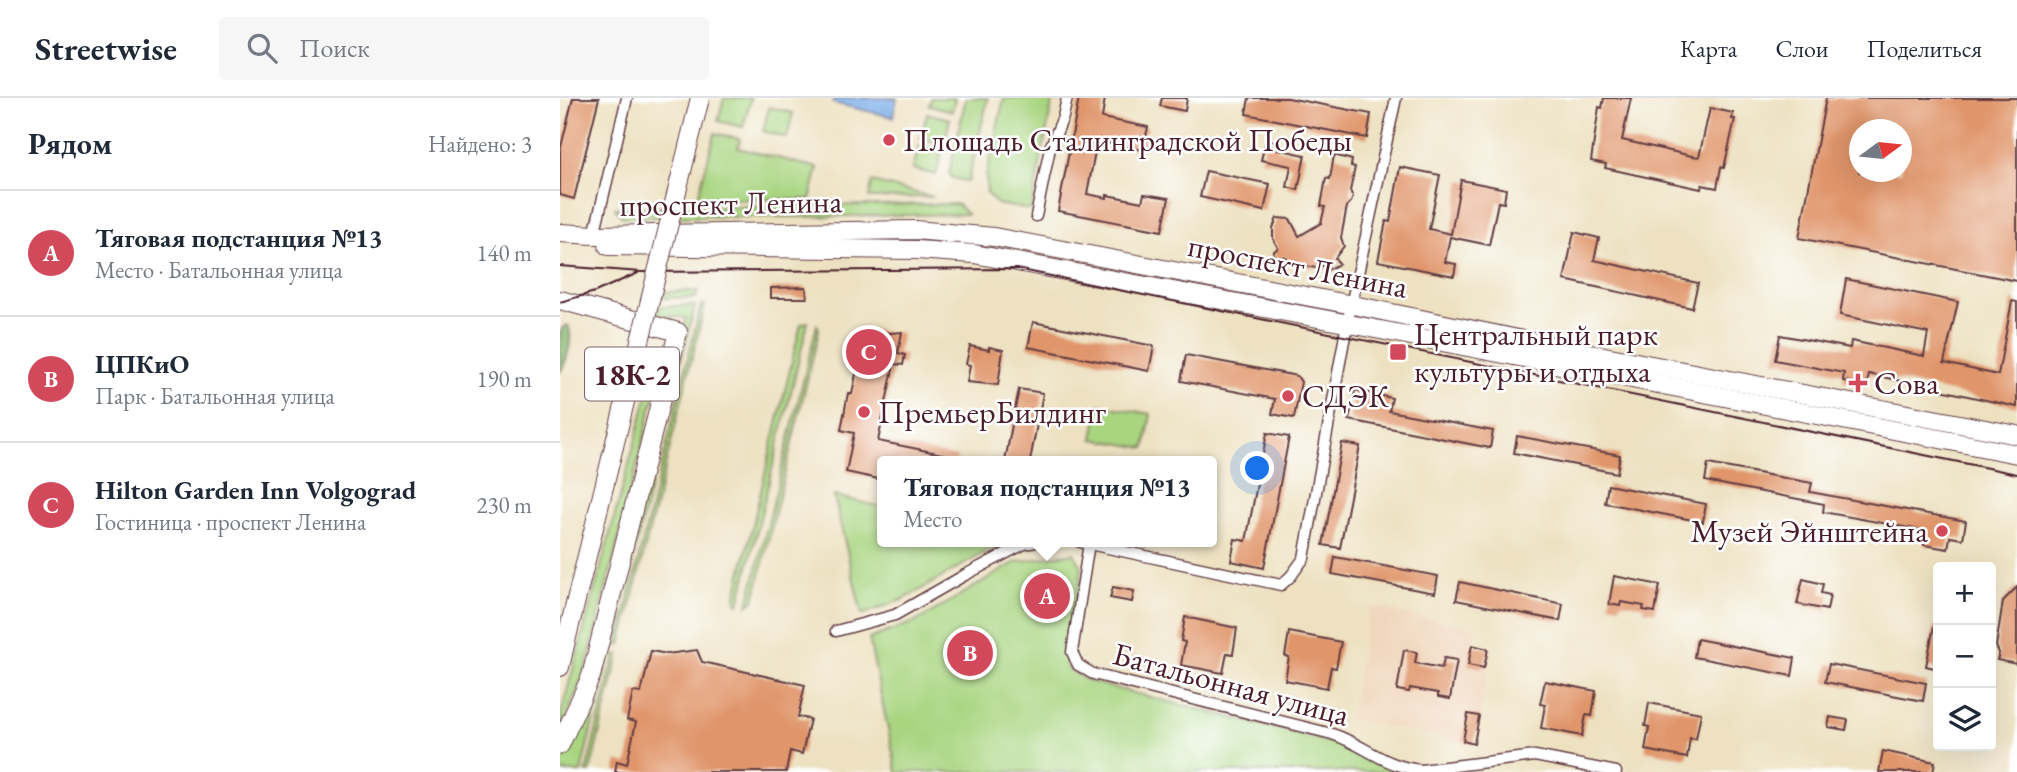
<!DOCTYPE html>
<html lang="ru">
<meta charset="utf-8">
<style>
:root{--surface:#fff;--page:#f6f6f7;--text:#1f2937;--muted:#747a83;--line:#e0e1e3;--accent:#d1495b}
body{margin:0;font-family:"EB Garamond",serif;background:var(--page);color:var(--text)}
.controls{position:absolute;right:21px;bottom:21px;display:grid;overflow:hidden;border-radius:7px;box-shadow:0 7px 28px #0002}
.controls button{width:63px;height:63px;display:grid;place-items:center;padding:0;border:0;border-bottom:2px solid var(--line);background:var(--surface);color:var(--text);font:35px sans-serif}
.compass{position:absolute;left:1289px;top:21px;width:63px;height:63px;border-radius:50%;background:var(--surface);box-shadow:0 7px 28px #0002;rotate:75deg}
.you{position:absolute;left:698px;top:371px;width:24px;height:24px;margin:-18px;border:5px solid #fff;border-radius:50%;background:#1a73e8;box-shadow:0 0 0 10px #1a73e833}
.badge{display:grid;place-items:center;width:46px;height:46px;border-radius:50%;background:var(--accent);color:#fff;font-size:23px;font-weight:700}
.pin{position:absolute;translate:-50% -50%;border:4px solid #fff;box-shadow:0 2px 7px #0006}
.popup{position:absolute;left:317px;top:358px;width:340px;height:91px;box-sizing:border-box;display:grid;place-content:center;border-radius:7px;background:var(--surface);filter:drop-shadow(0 2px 5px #0005);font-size:23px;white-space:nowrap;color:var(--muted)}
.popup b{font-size:26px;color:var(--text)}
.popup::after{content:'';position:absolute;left:50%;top:100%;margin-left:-14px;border:14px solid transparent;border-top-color:var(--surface)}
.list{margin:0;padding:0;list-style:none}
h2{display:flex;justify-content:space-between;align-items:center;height:91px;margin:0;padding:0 28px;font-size:30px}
h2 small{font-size:23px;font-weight:400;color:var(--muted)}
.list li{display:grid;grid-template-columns:46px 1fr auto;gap:21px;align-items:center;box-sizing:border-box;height:126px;padding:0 28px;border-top:2px solid var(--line)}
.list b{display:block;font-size:26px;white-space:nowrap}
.list p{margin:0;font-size:23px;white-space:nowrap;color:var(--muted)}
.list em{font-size:23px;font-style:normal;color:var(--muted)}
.icon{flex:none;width:38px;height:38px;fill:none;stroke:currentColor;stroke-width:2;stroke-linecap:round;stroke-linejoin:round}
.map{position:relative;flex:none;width:1457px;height:674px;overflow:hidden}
header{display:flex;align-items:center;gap:42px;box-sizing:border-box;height:98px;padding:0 35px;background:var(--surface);border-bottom:2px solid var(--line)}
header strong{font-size:33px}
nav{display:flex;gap:38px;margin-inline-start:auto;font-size:24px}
.search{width:490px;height:63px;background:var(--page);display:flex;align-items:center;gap:18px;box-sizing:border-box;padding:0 24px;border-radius:7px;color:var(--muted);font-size:26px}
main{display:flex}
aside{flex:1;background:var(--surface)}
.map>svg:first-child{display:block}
.built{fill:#f0d6bc}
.green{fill:#a9d581;stroke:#7a7a56;stroke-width:2}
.forest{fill:#86b66f;stroke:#686a4d;stroke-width:2}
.water{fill:#7caee8;stroke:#63668a;stroke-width:2}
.building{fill:#e0956a;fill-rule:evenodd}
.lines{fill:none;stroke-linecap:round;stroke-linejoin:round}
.minor-casing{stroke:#623c42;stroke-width:13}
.primary-casing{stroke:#623c42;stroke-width:20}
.minor{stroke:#fff;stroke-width:10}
.primary{stroke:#fff;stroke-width:18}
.tram{stroke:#4a1f2b;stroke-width:2}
.primary-bridge-casing{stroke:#623c42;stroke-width:20;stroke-linecap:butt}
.primary-bridge{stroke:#fff;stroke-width:18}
.poi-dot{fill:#d1495b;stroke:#fff;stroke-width:2.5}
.labels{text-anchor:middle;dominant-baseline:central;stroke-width:5;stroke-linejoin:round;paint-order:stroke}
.shield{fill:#fff;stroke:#80626b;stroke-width:2}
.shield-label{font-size:30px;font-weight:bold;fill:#4a1f2b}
.poi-label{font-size:32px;fill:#4a1f2b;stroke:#fff;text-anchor:start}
.street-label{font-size:32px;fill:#4a1f2b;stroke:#fff}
</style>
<header>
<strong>Streetwise</strong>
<div class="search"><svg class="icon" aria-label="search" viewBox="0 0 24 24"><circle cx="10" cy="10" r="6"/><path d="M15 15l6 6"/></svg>Поиск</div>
<nav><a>Карта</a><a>Слои</a><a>Поделиться</a></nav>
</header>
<main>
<aside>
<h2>Рядом<small>Найдено: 3</small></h2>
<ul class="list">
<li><span class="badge">A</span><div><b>Тяговая подстанция №13</b><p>Место · Батальонная улица</p></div><em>140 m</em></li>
<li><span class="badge">B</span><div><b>ЦПКиО</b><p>Парк · Батальонная улица</p></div><em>190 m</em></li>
<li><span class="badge">C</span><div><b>Hilton Garden Inn Volgograd</b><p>Гостиница · проспект Ленина</p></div><em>230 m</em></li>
</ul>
</aside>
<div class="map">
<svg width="1457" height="674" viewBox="0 0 1457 674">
<rect width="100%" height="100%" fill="#fff"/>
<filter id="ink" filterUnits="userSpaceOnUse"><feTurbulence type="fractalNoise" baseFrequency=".0143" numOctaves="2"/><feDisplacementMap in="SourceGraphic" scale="14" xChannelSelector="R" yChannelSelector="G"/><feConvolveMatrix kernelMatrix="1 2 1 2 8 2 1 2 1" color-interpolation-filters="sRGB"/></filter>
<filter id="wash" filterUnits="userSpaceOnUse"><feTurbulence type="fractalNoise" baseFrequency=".00686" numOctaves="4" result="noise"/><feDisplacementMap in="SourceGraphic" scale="28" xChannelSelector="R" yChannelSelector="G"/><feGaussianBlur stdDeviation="1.57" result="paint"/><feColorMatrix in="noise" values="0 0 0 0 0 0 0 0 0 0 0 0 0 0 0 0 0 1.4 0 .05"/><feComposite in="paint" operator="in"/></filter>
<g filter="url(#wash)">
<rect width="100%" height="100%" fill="#ede1c1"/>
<!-- built -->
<path class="built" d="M810,509l105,21 -3,17 20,4 -18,95 -125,-25z"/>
<!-- green -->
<g class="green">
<path d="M164,0h27l-8,29 -25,-6z"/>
<path d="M371,0h24l-3,13 -23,-6z"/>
<path d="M406,0h22l-20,84 -16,-4 -3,-5z"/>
<path d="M444,0h49l-22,112 -34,-6 -10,-10 -1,-18z"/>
<path d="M209,9l24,6 -6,25 -24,-7z"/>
<path d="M367,15l23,6 -6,25 -23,-6z"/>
<path d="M155,35l25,6 -2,9 80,20 -8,31 -113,1z"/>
<path d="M359,47l23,6 -6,24 -23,-6z"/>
<path d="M312,84l61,15 -64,1z"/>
<path d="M397,106l10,10 -180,3h-160l-6,-1 -6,-8z"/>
<path d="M138,193l-2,7h-35l1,-6z"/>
<path d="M135,207l-84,342 -5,2 80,-331 -30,-4 2,-7z"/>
<path d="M141,207h4l-84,340 -4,1z"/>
<path d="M248,224l-69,282 -3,-1v-8l64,-267 1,-4z"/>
<path d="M257,227l2,4 -1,6 -64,265 -6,5z"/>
<path d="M100,252l2,15 -77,307 -25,58v-13z"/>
<path d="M539,307l52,9 -6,34 -52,-9z"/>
<path d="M274,398l48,11v35h121l-99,57 -42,16z"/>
<path d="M514,455l8,14 -16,100 21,14 257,65 54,26h-501l-28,-133 48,-18 99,-59z"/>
<path d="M59,556l-29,118h-4l29,-117z"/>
<path d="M49,557l-28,117h-21v-8l29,-61 15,-45z"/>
</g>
<!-- forest -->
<path class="forest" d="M8,227c6,13 -1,36 -8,47v-39l3,-6z"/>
<!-- water -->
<path class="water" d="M274,0h63l-4,19 -60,-14z"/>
<g id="blocks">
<!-- building -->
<g class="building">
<path d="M13,0h26l-25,101 -14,-4v-44z"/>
<path d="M519,0h26l-3,20 46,9 -5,23 -46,-9 -10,53 20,4v-3l35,7 2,-8 25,4 -7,33 -104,-20z"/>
<path d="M602,0h25l-2,13 -25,-5z"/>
<path d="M689,0h39l83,16 -4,24 -121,-24z"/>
<path d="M1044,0h27l-9,42 70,16 7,1 11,-49 23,5 -1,6h3l-11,49 -3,-1 -4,21 -15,-3 -1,4 -96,-21 1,-4 -15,-3 8,-54 3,1z"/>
<path d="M1266,0h191v183l-218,-43zM1299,32h42v42h-42z"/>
<path d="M706,42l12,2 -1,7 28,6 -7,35 -11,-3 4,-21 -30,-6z"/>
<path d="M774,57l18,5 -1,6 4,1 -5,24 3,6 -2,5 -4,4 -6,32 3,8 -9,12 4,6 -13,7 -4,-7 -6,4 -25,-5 -7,-7 -5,4 -6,-8 5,-4 -5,-9v-11l4,-10 13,1 9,17 22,-13 4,-16 -4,-1 5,-28 4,1z"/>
<path d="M840,69l40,8 -11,54 22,5 10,-54 45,9 -2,14 -6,-1 -9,43 -39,-8 -5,25 11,2 -2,12 -76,-15 8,-40 4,1z"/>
<path d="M646,73l64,13 -6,27 -64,-14z"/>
<path d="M1014,134l25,6 -5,22 104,23 -6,25 -128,-28z"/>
<path d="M1286,181l112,23 -14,61 54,12 14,-74 5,1v105l-148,-33 -2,11 -24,-4 1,-8 -69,-13 5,-25 70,13 1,-7 73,15 4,-23 -88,-18z"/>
<path d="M246,189l1,11h-36v-10z"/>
<path d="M473,224l121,24 -5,25 -121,-24z"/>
<path d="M304,230l26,5 12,-1 -4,21 7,2 -2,10 -9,-1 -16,77 79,16 -1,4h-73v19l-37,-8 8,-39 -13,-3 7,-37 4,1 8,-40 -5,-1 2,-11 4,1z"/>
<path d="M410,248l19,4v-3l14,3 -5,35 -31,-3 3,-17 -4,-1z"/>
<path d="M626,257l111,21 4,6 -7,36 -22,-4 3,-15 -94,-18z"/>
<path d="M459,291l24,4 -13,68h-25z"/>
<path d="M795,292l37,8 -3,13 104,20 -3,17 -141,-28z"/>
<path d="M707,335l22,4 -25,131 -33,-7 4,-22 11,2z"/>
<path d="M957,338l103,19 -3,18 -103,-20z"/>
<path d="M782,345l18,3 -20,102 -17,-3z"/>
<path d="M1148,366l104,19 -2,9 156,29 -3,18 -13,-2 -2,12 -24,-4 2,-14 -103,-19 1,-8 -119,-23z"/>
<path d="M1048,387l98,19 -3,18 -98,-19z"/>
<path d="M775,459l103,19 -3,17 -103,-19z"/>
<path d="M481,478l18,4 -7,35 -18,-4z"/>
<path d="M1054,478l46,9 -5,27 -12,-2 1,-4 -23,-4 -1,4 -11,-2z"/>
<path d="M1243,481l20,5 -2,9 9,2 -3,15 -30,-6z"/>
<path d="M900,484l103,22 -3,17 -104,-21z"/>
<path d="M553,489l21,4 -2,11 -22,-4z"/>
<path d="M1457,489v77l-20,-4 2,-7 -3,-7 7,-45z"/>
<path d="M625,519l52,11 -4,26 -6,-1 -4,20 -42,-8 4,-23 -4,-1z"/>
<path d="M1374,528h4v43l-12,-3z"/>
<path d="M729,534l52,10 -5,26 -5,-1 -4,21 -42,-8 4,-23 -4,-1z"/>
<path d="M1137,541l98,19 -3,18 -98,-19z"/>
<path d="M912,547l16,4 -4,19 -16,-3z"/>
<path d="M137,552l5,12 103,23 -7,32 12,2 -8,35 -12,-3 -4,21h-171l2,-11 10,3 9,-42 -9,-2 6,-28 8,1 10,-42 16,3z"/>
<path d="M844,552l13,2 -2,11 27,5 2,-10 13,2 -7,39 -12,-2v-4l-28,-5 -1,4 -12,-2z"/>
<path d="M1269,566l97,19 -3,18 -98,-19z"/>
<path d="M985,583l51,10 -4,25 -6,-1 -4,21 -41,-8 4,-23 -5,-1z"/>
<path d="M1089,605l52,10 -5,26 -6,-1 -3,20 -42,-8 4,-23 -4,-1z"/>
<path d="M908,616l11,2 -5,28 -11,-3z"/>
<path d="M1270,619l18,3 -2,10 -18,-3z"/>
<path d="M1323,653l52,11 -2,10h-54z"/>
</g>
</g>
</g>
<g filter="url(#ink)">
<use href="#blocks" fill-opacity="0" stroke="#623c42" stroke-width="2"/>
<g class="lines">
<defs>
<g id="minor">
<path d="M476,118l14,-68 13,-31 4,-19"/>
<path d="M34,137l33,-137"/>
<path d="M520,444l201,43 10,-9 13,-18 43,-234 49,-226"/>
<path d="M529,445l-17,109 6,13 15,9 239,60c34,11 50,32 89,36l114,-14 81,16"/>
<path d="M276,533l59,-16 70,-40 59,-31 12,-2"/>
</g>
<g id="primary">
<path d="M0,135l34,2 321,-5 79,7 359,68 194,40 470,90"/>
<path d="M48,148l309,4 57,4 355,66 688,134"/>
<path d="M0,202l118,32 -87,344 -31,69"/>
<path d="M0,569l4,-18"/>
</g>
</defs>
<!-- minor casing -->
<use href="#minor" class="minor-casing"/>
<!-- primary casing -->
<use href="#primary" class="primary-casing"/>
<!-- minor -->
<use href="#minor" class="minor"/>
<!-- primary -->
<use href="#primary" class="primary"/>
<!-- tram -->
<g class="tram">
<path d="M0,168l81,6 376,-3 1000,205"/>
<path d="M0,204l35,-10 43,-19"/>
</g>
<defs>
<path id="primary-bridge" d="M4,551l136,-551"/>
</defs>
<!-- primary-bridge casing -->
<use href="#primary-bridge" class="primary-bridge-casing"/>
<!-- primary-bridge -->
<use href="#primary-bridge" class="primary-bridge"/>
</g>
</g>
<!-- markers -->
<g class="poi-dot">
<circle cx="329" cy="42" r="7"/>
<rect x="829" y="245" width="18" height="18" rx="3.5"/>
<path d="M1294.5 274.5h7v7h7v7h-7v7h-7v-7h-7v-7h7z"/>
<circle cx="728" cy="298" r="7"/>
<circle cx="304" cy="314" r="7"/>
<circle cx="1382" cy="433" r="7"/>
</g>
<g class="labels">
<!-- shield labels -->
<rect class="shield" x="25" y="249.5" width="94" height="53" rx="5"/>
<g class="shield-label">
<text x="72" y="276">18К-2</text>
</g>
<!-- poi labels -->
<g class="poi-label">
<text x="343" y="42">Площадь Сталинградской Победы</text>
<text x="854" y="236">Центральный парк<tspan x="854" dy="37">культуры и отдыха</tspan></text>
<text x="1314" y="285">Сова</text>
<text x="742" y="298">СДЭК</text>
<text x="318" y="314">ПремьерБилдинг</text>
<text x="1368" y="433" text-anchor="end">Музей Эйнштейна</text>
</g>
<!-- street labels -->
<g class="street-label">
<text transform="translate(171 105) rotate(-1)">проспект Ленина</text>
<text transform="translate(738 168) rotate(11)">проспект Ленина</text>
<text transform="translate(671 586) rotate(15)">Батальонная улица</text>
</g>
</g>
</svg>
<div class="controls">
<button>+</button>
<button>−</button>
<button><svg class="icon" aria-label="layers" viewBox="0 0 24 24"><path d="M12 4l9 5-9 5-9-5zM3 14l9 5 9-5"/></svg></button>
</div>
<svg class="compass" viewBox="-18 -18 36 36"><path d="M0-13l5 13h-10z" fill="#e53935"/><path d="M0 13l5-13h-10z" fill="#747a83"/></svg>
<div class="you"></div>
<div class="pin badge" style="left:487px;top:498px">A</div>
<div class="popup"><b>Тяговая подстанция №13</b>Место</div>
<div class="pin badge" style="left:410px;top:555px">B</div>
<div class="pin badge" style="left:309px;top:254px">C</div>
</div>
</main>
